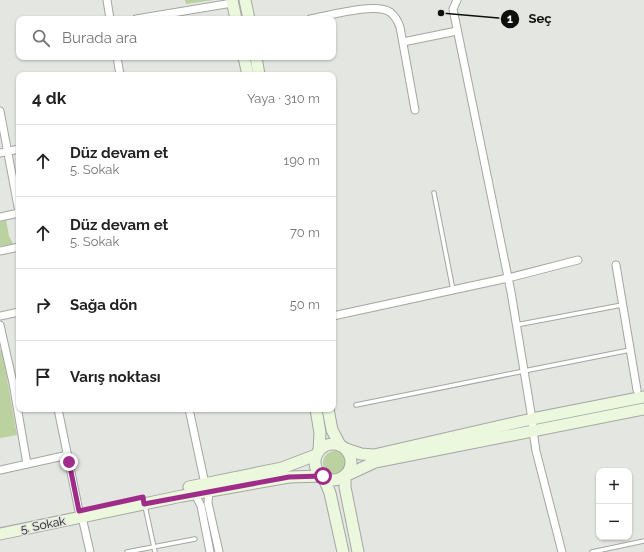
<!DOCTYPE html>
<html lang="tr">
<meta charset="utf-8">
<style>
:root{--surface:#fff;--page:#f2f2f2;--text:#222;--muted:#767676;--line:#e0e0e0}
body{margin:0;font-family:Raleway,sans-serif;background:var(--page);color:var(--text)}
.controls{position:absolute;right:12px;bottom:12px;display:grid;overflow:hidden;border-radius:8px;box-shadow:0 1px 3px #0004}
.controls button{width:36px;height:36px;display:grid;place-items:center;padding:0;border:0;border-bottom:1px solid var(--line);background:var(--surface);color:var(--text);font:20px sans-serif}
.stop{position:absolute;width:12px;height:12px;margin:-9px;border:3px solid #9f2c88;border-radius:50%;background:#fff}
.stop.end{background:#9f2c88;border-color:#fff;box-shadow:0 1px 4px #0008}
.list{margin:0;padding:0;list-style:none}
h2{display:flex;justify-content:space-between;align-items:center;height:52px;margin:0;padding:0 16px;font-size:17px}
h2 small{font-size:13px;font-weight:400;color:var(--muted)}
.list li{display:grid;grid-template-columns:26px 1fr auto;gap:12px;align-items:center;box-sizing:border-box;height:72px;padding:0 16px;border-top:1px solid var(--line)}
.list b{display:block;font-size:15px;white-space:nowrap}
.list p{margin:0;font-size:13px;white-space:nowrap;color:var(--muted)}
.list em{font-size:13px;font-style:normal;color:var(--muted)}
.icon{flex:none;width:22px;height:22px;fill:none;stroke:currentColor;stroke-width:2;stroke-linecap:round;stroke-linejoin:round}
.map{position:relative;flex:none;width:644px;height:552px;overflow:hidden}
.search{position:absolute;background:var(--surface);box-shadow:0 1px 3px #0004;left:16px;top:16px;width:320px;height:44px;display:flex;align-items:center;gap:10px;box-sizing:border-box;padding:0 14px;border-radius:8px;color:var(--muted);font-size:15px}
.panel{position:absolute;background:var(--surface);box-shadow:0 1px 3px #0004;left:16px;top:72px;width:320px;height:340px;border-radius:8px}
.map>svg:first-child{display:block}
.green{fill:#bbd19f}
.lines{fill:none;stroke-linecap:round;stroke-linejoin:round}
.lane-casing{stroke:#a4a6a2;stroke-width:5.5}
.street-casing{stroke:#a4a6a2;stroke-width:9}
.secondary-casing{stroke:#a4a6a2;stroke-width:13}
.lane{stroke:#fff;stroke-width:3.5}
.street{stroke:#fff;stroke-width:7}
.secondary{stroke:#ecf8de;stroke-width:11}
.route{stroke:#9f2c88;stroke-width:5}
.labels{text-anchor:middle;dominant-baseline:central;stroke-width:3;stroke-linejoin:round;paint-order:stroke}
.street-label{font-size:12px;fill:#0f100e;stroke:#e4e6e2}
.leader{fill:none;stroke:#0f100e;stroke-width:1.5}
.callout-dot{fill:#0f100e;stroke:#e4e6e2;stroke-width:1.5}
.mark-label{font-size:12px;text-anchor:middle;font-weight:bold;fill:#fff}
.callout-label{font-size:13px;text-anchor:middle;font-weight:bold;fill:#0f100e;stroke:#e4e6e2;stroke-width:3;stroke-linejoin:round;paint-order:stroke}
</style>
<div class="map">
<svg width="644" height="552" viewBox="0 0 644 552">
<rect width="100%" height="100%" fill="#e4e6e2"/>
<!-- green -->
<g class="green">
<path d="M185,0h29l-28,4z"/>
<path d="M6,220l3,16 4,8 -13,2v-24z"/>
<path d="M0,350h2l15,85 -17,3z"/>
<circle cx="335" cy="463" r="12"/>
</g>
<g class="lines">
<defs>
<g id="lane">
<path d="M434,193l19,97"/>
<path d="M516,325l106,-20"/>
<path d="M356,405l168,-34 106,-21"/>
<path d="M145,506l10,46"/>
<path d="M127,552l68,-13"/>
<path d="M592,552l52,-11"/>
</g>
<g id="street">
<path d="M107,0l3,19"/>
<path d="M457,0l-4,9 58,283 21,127 1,12 3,20 26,101"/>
<path d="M136,19l96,-16"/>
<path d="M310,19c18,-3 65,-17 80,-7 5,4 8,9 10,15l15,83"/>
<path d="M403,42l54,-11"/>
<path d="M117,57l3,18"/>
<path d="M0,111l19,101"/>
<path d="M0,153l19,-4"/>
<path d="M0,217l19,-4"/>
<path d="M0,251l19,-4"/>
<path d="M616,265l21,125"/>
<path d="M0,316l19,-4"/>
<path d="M333,316l175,-38 70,-18"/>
<path d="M0,325l13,58 14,81"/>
<path d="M58,409l21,102"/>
<path d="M189,409l16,75"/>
<path d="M0,470l68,-15"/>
<path d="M209,491l-1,12 11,49"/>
<path d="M195,494l6,12 9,46"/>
<path d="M82,517l8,35"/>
</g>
<g id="secondary">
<path d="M232,0l4,19"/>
<path d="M245,0l4,19"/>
<path d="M244,57l4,18"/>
<path d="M256,57l3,18"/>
<path d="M316,409l4,24 -1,17"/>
<path d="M328,409l4,21 8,15"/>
<circle cx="333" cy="462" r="18"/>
<path d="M346,449l15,5 13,1 158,-36 112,-22"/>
<path d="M189,487l93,-19 34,-13"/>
<path d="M0,534l182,-38 107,-19 34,-1 7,17 13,59"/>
<path d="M358,552l-13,-65v-11l30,-14 269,-53"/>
</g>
</defs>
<!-- lane casing -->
<use href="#lane" class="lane-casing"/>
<!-- street casing -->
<use href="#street" class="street-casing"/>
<!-- secondary casing -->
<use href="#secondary" class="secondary-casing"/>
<!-- lane -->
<use href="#lane" class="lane"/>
<!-- street -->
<use href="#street" class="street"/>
<!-- secondary -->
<use href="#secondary" class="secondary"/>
</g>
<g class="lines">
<!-- route -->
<path class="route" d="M69,462l10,49 64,-14 1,7 145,-27 34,-1"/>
</g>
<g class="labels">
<!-- street labels -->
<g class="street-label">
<text transform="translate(43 525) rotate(-11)">5. Sokak</text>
</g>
</g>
<!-- callouts -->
<path class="leader" d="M441 13L510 19"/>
<g class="callout-dot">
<circle cx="441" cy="13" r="4"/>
<circle cx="510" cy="19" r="10"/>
</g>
<g class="mark-label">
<text x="510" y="23">1</text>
</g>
<g class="callout-label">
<text x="540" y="23">Seç</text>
</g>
</svg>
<div class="controls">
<button>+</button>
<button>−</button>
</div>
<div class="stop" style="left:323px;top:476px"></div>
<div class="stop end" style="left:69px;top:462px"></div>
<div class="search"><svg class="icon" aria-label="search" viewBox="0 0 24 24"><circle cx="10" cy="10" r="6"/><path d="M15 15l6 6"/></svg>Burada ara</div>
<section class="panel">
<h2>4 dk<small>Yaya · 310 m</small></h2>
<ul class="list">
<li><svg class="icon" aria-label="ahead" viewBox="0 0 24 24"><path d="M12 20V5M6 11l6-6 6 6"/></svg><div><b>Düz devam et</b><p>5. Sokak</p></div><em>190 m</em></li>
<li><svg class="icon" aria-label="ahead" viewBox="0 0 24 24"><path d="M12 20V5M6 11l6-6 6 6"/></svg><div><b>Düz devam et</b><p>5. Sokak</p></div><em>70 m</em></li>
<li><svg class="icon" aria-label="right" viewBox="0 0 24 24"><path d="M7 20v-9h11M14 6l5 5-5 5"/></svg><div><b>Sağa dön</b></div><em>50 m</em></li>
<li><svg class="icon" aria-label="arrive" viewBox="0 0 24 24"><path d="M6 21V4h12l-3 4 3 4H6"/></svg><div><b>Varış noktası</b></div></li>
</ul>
</section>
</div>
